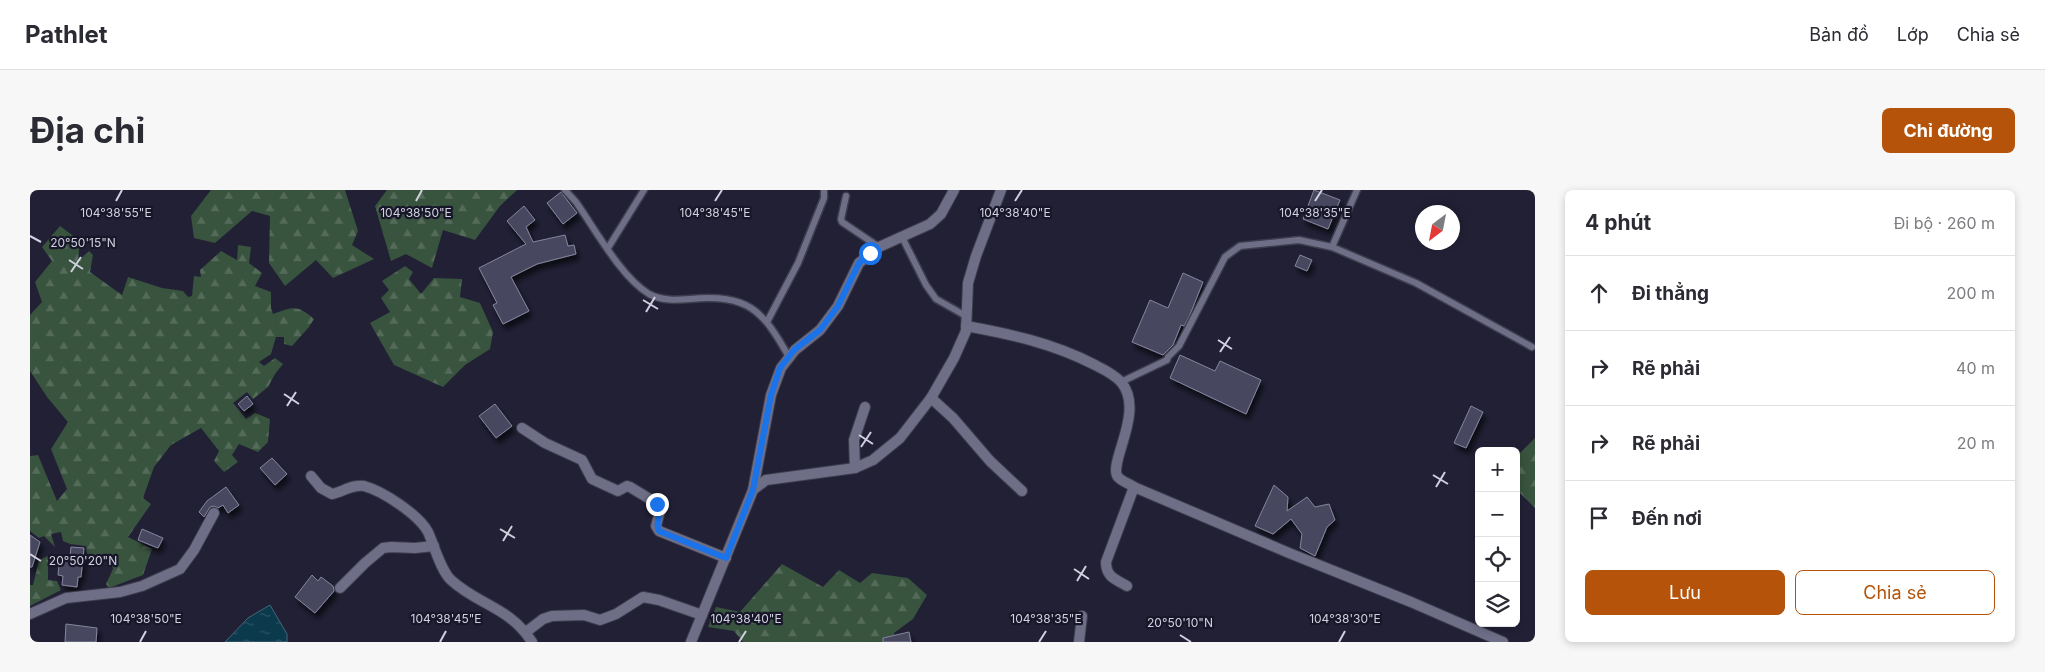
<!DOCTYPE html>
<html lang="vi">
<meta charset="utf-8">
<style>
:root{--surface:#fff;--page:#f7f7f7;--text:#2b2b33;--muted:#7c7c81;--line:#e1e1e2;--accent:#b45309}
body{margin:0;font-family:Inter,sans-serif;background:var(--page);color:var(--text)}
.controls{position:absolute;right:15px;bottom:15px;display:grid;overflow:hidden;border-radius:8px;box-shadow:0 2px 8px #0003}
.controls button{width:45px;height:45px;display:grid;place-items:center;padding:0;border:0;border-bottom:1px solid var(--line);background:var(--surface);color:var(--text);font:25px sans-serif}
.compass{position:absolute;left:1385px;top:15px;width:45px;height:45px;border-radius:50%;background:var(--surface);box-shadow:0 2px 8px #0003;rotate:212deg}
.stop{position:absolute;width:15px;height:15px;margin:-11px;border:4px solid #1a73e8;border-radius:50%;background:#fff}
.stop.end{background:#1a73e8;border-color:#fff;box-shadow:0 1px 5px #0008}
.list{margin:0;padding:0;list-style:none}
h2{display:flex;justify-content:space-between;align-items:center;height:65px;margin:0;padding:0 20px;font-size:21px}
h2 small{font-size:16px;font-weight:400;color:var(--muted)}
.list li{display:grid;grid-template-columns:32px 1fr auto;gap:15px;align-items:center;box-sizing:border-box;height:75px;padding:0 20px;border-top:1px solid var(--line)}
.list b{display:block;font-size:19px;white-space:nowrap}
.list em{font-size:16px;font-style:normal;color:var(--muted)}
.actions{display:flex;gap:10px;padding:15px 20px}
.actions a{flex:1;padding:11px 0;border:1px solid var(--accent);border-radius:8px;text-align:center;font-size:18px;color:var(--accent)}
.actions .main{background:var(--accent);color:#fff}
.icon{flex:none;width:28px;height:28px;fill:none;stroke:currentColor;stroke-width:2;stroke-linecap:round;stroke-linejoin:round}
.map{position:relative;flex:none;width:1505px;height:452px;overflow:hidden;border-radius:8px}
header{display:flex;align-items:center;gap:30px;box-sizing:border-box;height:70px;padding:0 25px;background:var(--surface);border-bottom:1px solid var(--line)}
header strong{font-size:24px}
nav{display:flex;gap:28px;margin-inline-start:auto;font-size:18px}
.intro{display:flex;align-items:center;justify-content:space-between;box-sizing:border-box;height:120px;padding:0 30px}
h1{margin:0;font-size:35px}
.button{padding:12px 22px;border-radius:8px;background:var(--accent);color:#fff;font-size:18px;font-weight:700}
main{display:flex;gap:30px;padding:0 30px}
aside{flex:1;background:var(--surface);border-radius:8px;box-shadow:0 2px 8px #0003}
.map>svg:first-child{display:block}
.forest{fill:url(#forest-firs)}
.water{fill:url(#water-ripples);stroke:#466778}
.building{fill:#47475e;stroke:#85859f;filter:url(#shadow)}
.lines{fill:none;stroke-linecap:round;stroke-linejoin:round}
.service-casing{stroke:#3e3d4e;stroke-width:9}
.minor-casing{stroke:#3e3d4e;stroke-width:12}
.service{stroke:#6e6e87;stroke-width:6}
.minor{stroke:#6e6e87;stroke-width:10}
.route{stroke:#1a73e8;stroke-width:6}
.ticks{fill:none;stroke:#d0d0de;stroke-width:2}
.ticks-label{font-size:12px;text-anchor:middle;fill:#d0d0de;stroke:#18172a;stroke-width:4.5;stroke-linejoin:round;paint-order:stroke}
</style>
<header>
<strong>Pathlet</strong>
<nav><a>Bản đồ</a><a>Lớp</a><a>Chia sẻ</a></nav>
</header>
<div class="intro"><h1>Địa chỉ</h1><a class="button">Chỉ đường</a></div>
<main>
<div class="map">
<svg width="1505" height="452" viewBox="0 0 1505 452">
<defs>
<pattern id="forest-firs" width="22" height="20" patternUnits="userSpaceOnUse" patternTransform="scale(1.25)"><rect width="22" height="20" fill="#38533e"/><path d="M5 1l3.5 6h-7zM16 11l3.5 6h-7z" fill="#546b59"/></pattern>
<pattern id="water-ripples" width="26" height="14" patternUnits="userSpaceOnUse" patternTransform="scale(1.25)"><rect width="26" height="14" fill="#0b3a4d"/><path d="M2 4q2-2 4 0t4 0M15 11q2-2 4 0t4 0" fill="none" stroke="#2e5566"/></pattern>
<filter id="shadow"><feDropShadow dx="3" dy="5.5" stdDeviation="2.5" flood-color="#0009"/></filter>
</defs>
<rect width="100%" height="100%" fill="#212035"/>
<!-- forest -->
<g class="forest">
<path d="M181,0h134l13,41 -6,14 22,14 -41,19 -17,-18 -31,26 -16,-23 1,-47 -18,-5 -37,32 -21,-5 -3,-22z"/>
<path d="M357,0h130l-17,16 -25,34 -32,-10 -11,38 -26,-14 -15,7 -16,-55z"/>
<path d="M30,36l20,15 -2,20 11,-10 4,4 -3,17 32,23 6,-18 34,11 21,3 5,6 4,-1 2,-20 7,1 -1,-7 21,-19 16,9 1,-15 13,2 -2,16 13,10 -7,13 16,6v16l2,6c19,-7 24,-10 41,5l-5,8 -17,19 -8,-2v-7h-8l-5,17 -12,8 5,4 11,-8 8,6 -8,10 -7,13 -15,12 -6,-7 -14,11 13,16 9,-6 15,6 -2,23 -10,10 -19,-8 -7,11 6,7 -14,10 -10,-11 5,-10 -18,-23 -30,17 -17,22 -11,31 8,6 -23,33 24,12 -9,26 -34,13 -3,-4 7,-15 -3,-12 -23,-3 -1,-8 -16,-2 -7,-3 -2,-9 -10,2 4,13 -11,-11 -5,2 -9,-7v-75l8,-1 19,46 10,-12 -16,-40 17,-27 -21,-25 -17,-26v-56l12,-13 -7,-20 17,-21 -10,-14z"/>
<path d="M375,76l8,6 -4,7 12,15 13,-16 28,1 -2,18 20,6 13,29 -3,17 -25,16 -22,22 -49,-22 -24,-42 20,-11 -9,-14 8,-8 -7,-9z"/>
<path d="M1505,248v70l-19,-19v-38l4,2z"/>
<path d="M18,366v24l9,1 4,9 -31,16v-21h3l6,-25z"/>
<path d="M752,374l41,23 16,-17 21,13 12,-10 36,5 19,17 -14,24 -19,14 2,9h-153l-9,-11 -26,-4 8,-20 24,5z"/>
</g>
<!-- water -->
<path class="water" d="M240,415l17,29v8h-62l23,-24z"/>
<!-- building -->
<g class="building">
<path d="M1284,0l26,10 -12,29 -25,-10z"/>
<path d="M531,2l16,21 -14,11 -16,-21z"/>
<path d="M494,16l11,14 -9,7 7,15 32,-7 3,11 6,-1 2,9 -39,10 -26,13 18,34 -26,13 -10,-19 4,-2 -18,-35 47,-24 -19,-23z"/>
<path d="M1270,65l12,5 -5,11 -12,-5z"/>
<path d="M1153,83l20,9 -14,35 -5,9 -3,-1 -8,20 -10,10 -31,-13 18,-42 18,8z"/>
<path d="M1150,165l35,16 5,-10 41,19 -15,34 -76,-36z"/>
<path d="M217,206l6,8 -9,7 -6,-7z"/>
<path d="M465,214l17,22 -16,12 -17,-22z"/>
<path d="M1441,216l12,6 -17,36 -12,-5z"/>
<path d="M242,268l15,16 -12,11 -15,-17z"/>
<path d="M1244,295l14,12 -1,14 20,-14 8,10 14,-3 6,16 -8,7 -12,29 -15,-8 2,-14 -11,-15 -18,15 -18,-8z"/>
<path d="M196,297l13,18 -11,8 -5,-8 -5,3 -4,-2 -4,1 -6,10 -5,-5 8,-11z"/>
<path d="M112,339l21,9 -5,10 -20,-8z"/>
<path d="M0,345l10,7 -8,25h-2z"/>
<path d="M41,357l13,1 -3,29h-3l-1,10 -15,-2 1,-9 -5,-1 2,-19 10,1z"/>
<path d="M282,385l6,6 3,-4 12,9 1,5 -19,22 -20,-16z"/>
<path d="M36,434l31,4 -1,14h-31z"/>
<path d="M879,442l2,10h-28v-4z"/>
</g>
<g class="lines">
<defs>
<g id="service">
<path d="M535,0l11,12c19,27 45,75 73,92 13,7 28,6 41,5 58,-5 72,10 99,58"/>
<path d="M816,6l-5,23 1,3 37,25"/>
<path d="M872,47l24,48 10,14 30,17"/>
<path d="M1302,57l25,-57"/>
<path d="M578,58l36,-58"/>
<path d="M737,132l31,-59 26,-65v-8"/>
<path d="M1091,192l46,-22 1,-3 11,-11 46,-89 15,-11 59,-6 33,7 84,36 116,64"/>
</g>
<g id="minor">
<path d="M936,136c44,8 86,17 127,38 10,5 21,10 28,18 25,29 -14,82 -3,95 3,4 12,7 16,10l155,66 122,49 92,40"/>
<path d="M901,208l22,20 37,43 32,30"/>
<path d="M492,238l23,15 37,17 10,19 26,12 9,-5 3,1 23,14 7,10 -4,15 3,5 67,27"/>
<path d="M825,278l-1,-28 11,-33"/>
<path d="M281,286l10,12 11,6c10,-2 21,-10 32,-8 19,5 55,29 64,46 6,13 13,39 23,48 27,25 59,27 81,62"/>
<path d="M723,300l18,-95 10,-27 14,-18 25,-20 18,-24 21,-43 20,-16 51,-23 11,-10 13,-24"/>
<path d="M1097,396c-12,-7 -21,-9 -21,-24l28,-75"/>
<path d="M310,398l25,-25 18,-15 8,-1 24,1 19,-2"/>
<path d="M0,424l36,-16 54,-6 22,-6 38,-17 14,-19 20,-37"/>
<path d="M496,442l17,-13 9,-3 32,-1 16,5 16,-6 27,-17 16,3 43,15"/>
<path d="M661,452l62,-152 13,-10 89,-12 18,-8 27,-22 31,-40 23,-40 12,-27 2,-48 8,-27 25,-66"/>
<path d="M1049,452l3,-26"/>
</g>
</defs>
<!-- service casing -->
<use href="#service" class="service-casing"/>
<!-- minor casing -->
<use href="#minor" class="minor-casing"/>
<!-- service -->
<use href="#service" class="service"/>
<!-- minor -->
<use href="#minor" class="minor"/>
</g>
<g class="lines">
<!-- route -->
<path class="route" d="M627,314c6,13 -3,20 2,27l67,27 27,-68 18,-95 9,-27 14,-18 26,-20 18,-24 21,-43 11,-10"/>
</g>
<!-- ticks -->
<path class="ticks" d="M86,11l6,-11M386,11l6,-11M685,11l7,-11M985,11l7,-11M1285,11l7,-11M0,46l11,6M39,70l14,9M41,82l10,-15M613,110l15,9M616,122l9,-15M1188,150l14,9M1190,162l10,-15M254,204l15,10M257,216l9,-14M829,245l14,9M831,257l10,-15M1403,285l15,9M1406,297l9,-15M470,339l15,9M473,351l9,-15M0,364l11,7M1044,379l15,10M1047,391l9,-15M1150,445l11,7M110,452l6,-11M410,452l6,-11M709,452l7,-11M1009,452l7,-11M1309,452l6,-11"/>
<g class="ticks-label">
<text x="86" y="27">104°38'55"E</text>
<text x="386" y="27">104°38'50"E</text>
<text x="685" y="27">104°38'45"E</text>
<text x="985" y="27">104°38'40"E</text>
<text x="1285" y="27">104°38'35"E</text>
<text x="53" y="57">20°50'15"N</text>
<text x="53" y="375">20°50'20"N</text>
<text x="116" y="433">104°38'50"E</text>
<text x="416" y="433">104°38'45"E</text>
<text x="716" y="433">104°38'40"E</text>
<text x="1016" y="433">104°38'35"E</text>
<text x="1315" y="433">104°38'30"E</text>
<text x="1150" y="437">20°50'10"N</text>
</g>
</svg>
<div class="controls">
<button>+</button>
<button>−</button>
<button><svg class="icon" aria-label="locate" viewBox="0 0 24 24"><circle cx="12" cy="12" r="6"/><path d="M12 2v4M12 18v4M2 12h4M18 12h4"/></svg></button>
<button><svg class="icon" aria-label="layers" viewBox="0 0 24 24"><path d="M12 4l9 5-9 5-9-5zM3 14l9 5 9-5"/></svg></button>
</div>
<svg class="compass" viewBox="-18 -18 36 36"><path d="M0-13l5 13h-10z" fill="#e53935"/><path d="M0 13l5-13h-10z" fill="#7c7c81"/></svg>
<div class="stop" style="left:840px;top:63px"></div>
<div class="stop end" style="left:627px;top:314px"></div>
</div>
<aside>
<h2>4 phút<small>Đi bộ · 260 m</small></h2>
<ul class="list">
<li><svg class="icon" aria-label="ahead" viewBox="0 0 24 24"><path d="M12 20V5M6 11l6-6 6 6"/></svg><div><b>Đi thẳng</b></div><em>200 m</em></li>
<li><svg class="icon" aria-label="right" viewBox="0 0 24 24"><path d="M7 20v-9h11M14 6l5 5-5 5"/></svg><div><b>Rẽ phải</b></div><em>40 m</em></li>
<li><svg class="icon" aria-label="right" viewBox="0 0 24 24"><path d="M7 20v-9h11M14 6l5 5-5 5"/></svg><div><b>Rẽ phải</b></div><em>20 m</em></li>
<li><svg class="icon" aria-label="arrive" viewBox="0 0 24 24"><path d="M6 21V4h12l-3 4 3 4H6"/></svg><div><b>Đến nơi</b></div></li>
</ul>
<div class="actions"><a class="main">Lưu</a><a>Chia sẻ</a></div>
</aside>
</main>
